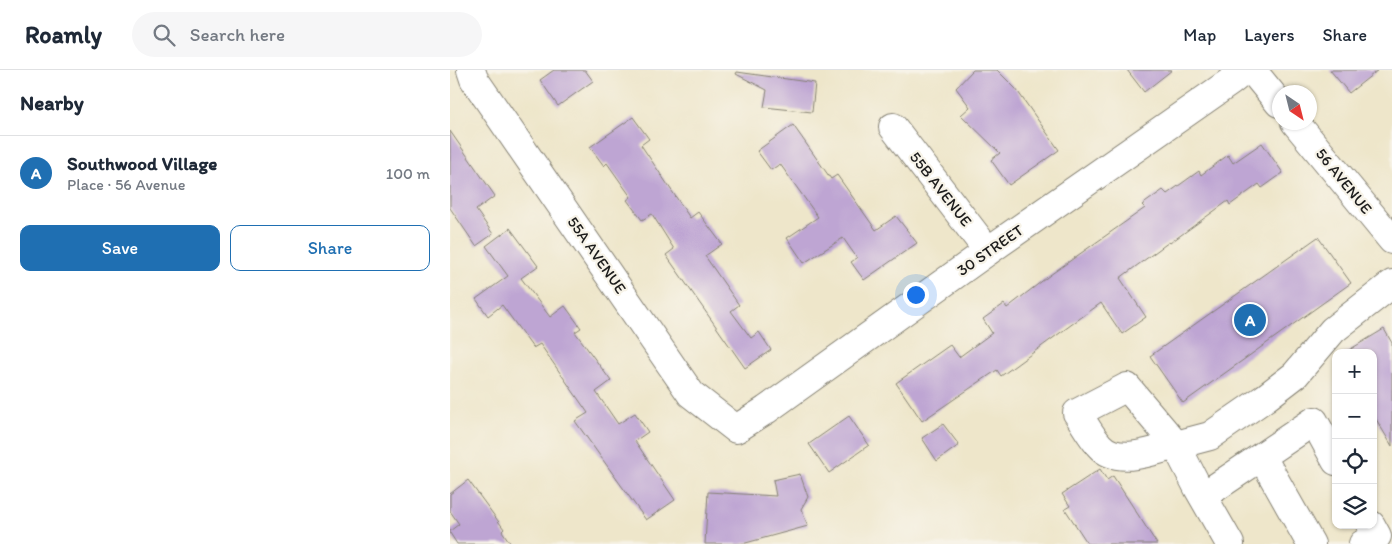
<!DOCTYPE html>
<meta charset="utf-8">
<style>
:root{--surface:#fff;--page:#f6f6f7;--text:#1f2937;--muted:#747a83;--line:#e0e1e3;--accent:#1f6fb2}
body{margin:0;font-family:Itim,sans-serif;background:var(--page);color:var(--text)}
.controls{position:absolute;right:15px;bottom:15px;display:grid;overflow:hidden;border-radius:10px;box-shadow:0 1px 4px #0004}
.controls button{width:45px;height:45px;display:grid;place-items:center;padding:0;border:0;border-bottom:1px solid var(--line);background:var(--surface);color:var(--text);font:25px sans-serif}
.compass{position:absolute;left:822px;top:15px;width:45px;height:45px;border-radius:50%;background:var(--surface);box-shadow:0 1px 4px #0004;rotate:145deg}
.you{position:absolute;left:465px;top:224px;width:18px;height:18px;margin:-12px;border:4px solid #fff;border-radius:50%;background:#1a73e8;box-shadow:0 0 0 8px #1a73e833}
.badge{display:grid;place-items:center;width:32px;height:32px;border-radius:50%;background:var(--accent);color:#fff;font-size:16px;font-weight:700}
.pin{position:absolute;translate:-50% -50%;border:2px solid #fff;box-shadow:0 1px 5px #0006}
.list{margin:0;padding:0;list-style:none}
h2{display:flex;justify-content:space-between;align-items:center;height:65px;margin:0;padding:0 20px;font-size:21px}
h2 small{font-size:16px;font-weight:400;color:var(--muted)}
.list li{display:grid;grid-template-columns:32px 1fr auto;gap:15px;align-items:center;box-sizing:border-box;height:75px;padding:0 20px;border-top:1px solid var(--line)}
.list b{display:block;font-size:19px;white-space:nowrap}
.list p{margin:0;font-size:16px;white-space:nowrap;color:var(--muted)}
.list em{font-size:16px;font-style:normal;color:var(--muted)}
.actions{display:flex;gap:10px;padding:15px 20px}
.actions a{flex:1;padding:11px 0;border:1px solid var(--accent);border-radius:10px;text-align:center;font-size:18px;color:var(--accent)}
.actions .main{background:var(--accent);color:#fff}
.icon{flex:none;width:28px;height:28px;fill:none;stroke:currentColor;stroke-width:2;stroke-linecap:round;stroke-linejoin:round}
.map{position:relative;flex:none;width:942px;height:474px;overflow:hidden}
header{display:flex;align-items:center;gap:30px;box-sizing:border-box;height:70px;padding:0 25px;background:var(--surface);border-bottom:1px solid var(--line)}
header strong{font-size:24px}
nav{display:flex;gap:28px;margin-inline-start:auto;font-size:18px}
.search{width:350px;height:45px;background:var(--page);display:flex;align-items:center;gap:12px;box-sizing:border-box;padding:0 18px;border-radius:28px;color:var(--muted);font-size:19px}
main{display:flex}
aside{flex:1;background:var(--surface)}
.map>svg:first-child{display:block}
.building{fill:#bea5d3}
.lines{fill:none;stroke-linecap:round;stroke-linejoin:round}
.minor-casing{stroke:#858173;stroke-width:30}
.minor{stroke:#fff;stroke-width:28}
.labels{text-anchor:middle;dominant-baseline:central;stroke-width:4.5;stroke-linejoin:round;paint-order:stroke}
.street-label{font-size:16px;fill:#1c1c1c;stroke:#f7f3e8}
</style>
<header>
<strong>Roamly</strong>
<div class="search"><svg class="icon" aria-label="search" viewBox="0 0 24 24"><circle cx="10" cy="10" r="6"/><path d="M15 15l6 6"/></svg>Search here</div>
<nav><a>Map</a><a>Layers</a><a>Share</a></nav>
</header>
<main>
<aside>
<h2>Nearby<small></small></h2>
<ul class="list">
<li><span class="badge">A</span><div><b>Southwood Village</b><p>Place · 56 Avenue</p></div><em>100 m</em></li>
</ul>
<div class="actions"><a class="main">Save</a><a>Share</a></div>
</aside>
<div class="map">
<svg width="942" height="474" viewBox="0 0 942 474">
<rect width="100%" height="100%" fill="#f7f3e8"/>
<filter id="ink" filterUnits="userSpaceOnUse"><feTurbulence type="fractalNoise" baseFrequency=".02" numOctaves="2"/><feDisplacementMap in="SourceGraphic" scale="10" xChannelSelector="R" yChannelSelector="G"/><feConvolveMatrix kernelMatrix="1 2 1 2 8 2 1 2 1" color-interpolation-filters="sRGB"/></filter>
<filter id="wash" filterUnits="userSpaceOnUse"><feTurbulence type="fractalNoise" baseFrequency=".0096" numOctaves="4" result="noise"/><feDisplacementMap in="SourceGraphic" scale="20" xChannelSelector="R" yChannelSelector="G"/><feGaussianBlur stdDeviation="1.12" result="paint"/><feColorMatrix in="noise" values="0 0 0 0 0 0 0 0 0 0 0 0 0 0 0 0 0 1.4 0 .05"/><feComposite in="paint" operator="in"/></filter>
<g filter="url(#wash)">
<rect width="100%" height="100%" fill="#eee6ca"/>
<g id="blocks">
<!-- building -->
<g class="building">
<path d="M104,0h31l8,11 -35,25 -18,-26z"/>
<path d="M523,0h24l19,19 43,61 -50,35 -18,-25 9,-7 -39,-38 9,-8 -14,-19z"/>
<path d="M677,0h45l-28,22z"/>
<path d="M880,0h48l-29,23z"/>
<path d="M287,2l78,11 -3,29 -48,-5 3,-17 -31,-16z"/>
<path d="M183,47l16,22 -8,6 49,73 8,-6 24,32 -17,12 34,49 -8,6 20,27 8,-6 12,18 -26,18 -79,-113 8,-6 -22,-35 -10,6 -15,-20 4,-3 -24,-34 -3,3 -14,-19z"/>
<path d="M343,55l38,54 6,-4 39,55 20,-14 21,27 -53,37 -13,-18 6,-4 -14,-20 -39,25 -17,-25 31,-21 -38,-53 -9,6 -14,-19z"/>
<path d="M0,61l45,65 -19,14 17,24 -17,12 -26,-38z"/>
<path d="M812,73l21,30 -21,15 -3,-4 -29,21 -2,-4 -58,42 -1,-1 -49,36 26,39 -24,17 -21,-31 -100,73 -4,-6 -75,51 -26,-38 54,-38 9,12 33,-24 -9,-14 21,-15 3,4 43,-33 95,-67 -3,-3 21,-15 4,4 32,-23 2,4 27,-20 5,8z"/>
<path d="M60,158l28,38 -17,12 29,39 15,-11 16,22 -6,4 36,49 -15,11 22,32 17,-11 13,19 -13,9 40,59 -29,20 -71,-99 13,-8 -48,-69 -7,4 -31,-43 -14,11 -12,-17 32,-23 -22,-30z"/>
<path d="M868,167l33,46 -168,120 -33,-47z"/>
<path d="M934,259l8,14v103l-19,-32v-61h-29z"/>
<path d="M399,346l20,29 -40,28 -20,-29z"/>
<path d="M493,354l16,21 -22,16 -15,-23z"/>
<path d="M650,399l7,11 6,-4 44,68h-69l-23,-35 5,-3 -8,-12z"/>
<path d="M350,404l8,23 -7,12 7,17 -66,18h-37l3,-52 68,4 -3,-16z"/>
<path d="M18,410l36,49 -2,2 9,13h-54l-7,-11v-2l9,-7 -9,-13v-17z"/>
</g>
</g>
</g>
<g filter="url(#ink)">
<use href="#blocks" fill-opacity="0" stroke="#858173" stroke-width="1"/>
<g class="lines">
<defs>
<g id="minor">
<path d="M21,0l3,9 217,315 45,35 30,-19 222,-159 242,-169 15,-12"/>
<path d="M802,0l27,33"/>
<path d="M845,52l97,118"/>
<path d="M443,57l95,124"/>
<path d="M677,317l49,58c-22,6 -59,21 -77,0 -9,-10 -15,-22 -22,-32z"/>
<path d="M812,387l49,87"/>
<path d="M753,426l111,-75 22,40"/>
<path d="M780,474l-32,-56 -22,-43 34,-9 55,-38 30,-23 38,-45 59,-46"/>
<path d="M913,474l14,-8 -6,-11"/>
</g>
</defs>
<!-- minor casing -->
<use href="#minor" class="minor-casing"/>
<!-- minor -->
<use href="#minor" class="minor"/>
</g>
</g>
<g class="labels">
<!-- street labels -->
<g class="street-label">
<text transform="translate(894 111) rotate(51)">56 AVENUE</text>
<text transform="translate(491 119) rotate(52)">55B AVENUE</text>
<text transform="translate(540 180) rotate(-35)">30 STREET</text>
<text transform="translate(147 185) rotate(55)">55A AVENUE</text>
</g>
</g>
</svg>
<div class="controls">
<button>+</button>
<button>−</button>
<button><svg class="icon" aria-label="locate" viewBox="0 0 24 24"><circle cx="12" cy="12" r="6"/><path d="M12 2v4M12 18v4M2 12h4M18 12h4"/></svg></button>
<button><svg class="icon" aria-label="layers" viewBox="0 0 24 24"><path d="M12 4l9 5-9 5-9-5zM3 14l9 5 9-5"/></svg></button>
</div>
<svg class="compass" viewBox="-18 -18 36 36"><path d="M0-13l5 13h-10z" fill="#e53935"/><path d="M0 13l5-13h-10z" fill="#747a83"/></svg>
<div class="you"></div>
<div class="pin badge" style="left:800px;top:250px">A</div>
</div>
</main>
